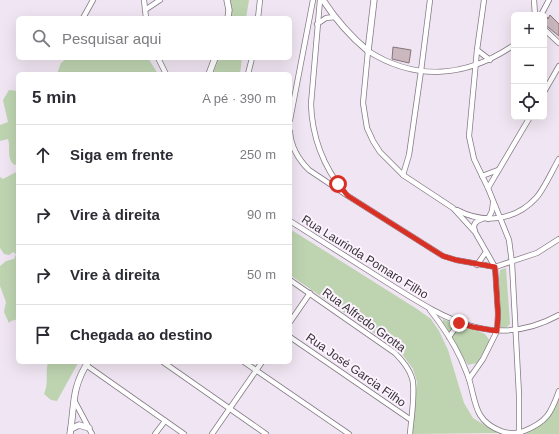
<!DOCTYPE html>
<html lang="pt">
<meta charset="utf-8">
<style>
:root{--surface:#fff;--page:#f2f2f3;--text:#2b2b33;--muted:#7c7c81;--line:#e1e1e2}
body{margin:0;font-family:Helvetica,sans-serif;background:var(--page);color:var(--text)}
.controls{position:absolute;right:12px;top:12px;display:grid;overflow:hidden;border-radius:6px;box-shadow:0 4px 16px #0002}
.controls button{width:36px;height:36px;display:grid;place-items:center;padding:0;border:0;border-bottom:1px solid var(--line);background:var(--surface);color:var(--text);font:20px sans-serif}
.stop{position:absolute;width:12px;height:12px;margin:-9px;border:3px solid #d93025;border-radius:50%;background:#fff}
.stop.end{background:#d93025;border-color:#fff;box-shadow:0 1px 4px #0008}
.list{margin:0;padding:0;list-style:none}
h2{display:flex;justify-content:space-between;align-items:center;height:52px;margin:0;padding:0 16px;font-size:17px}
h2 small{font-size:13px;font-weight:400;color:var(--muted)}
.list li{display:grid;grid-template-columns:26px 1fr auto;gap:12px;align-items:center;box-sizing:border-box;height:60px;padding:0 16px;border-top:1px solid var(--line)}
.list b{display:block;font-size:15px;white-space:nowrap}
.list em{font-size:13px;font-style:normal;color:var(--muted)}
.icon{flex:none;width:22px;height:22px;fill:none;stroke:currentColor;stroke-width:2;stroke-linecap:round;stroke-linejoin:round}
.map{position:relative;flex:none;width:559px;height:434px;overflow:hidden}
.search{position:absolute;background:var(--surface);box-shadow:0 4px 16px #0002;left:16px;top:16px;width:276px;height:44px;display:flex;align-items:center;gap:10px;box-sizing:border-box;padding:0 14px;border-radius:6px;color:var(--muted);font-size:15px}
.panel{position:absolute;background:var(--surface);box-shadow:0 4px 16px #0002;left:16px;top:72px;width:276px;height:292px;border-radius:6px}
.map>svg:first-child{display:block}
.green{fill:#bed4b1}
.building{fill:#cab8be;stroke:#85757b}
.lines{fill:none;stroke-linecap:round;stroke-linejoin:round}
.minor-casing{stroke:#857a86;stroke-width:6}
.tertiary-casing{stroke:#857a86;stroke-width:7}
.minor{stroke:#fff;stroke-width:4.5}
.tertiary{stroke:#fff;stroke-width:5.5}
.route{stroke:#d93025;stroke-width:5}
.labels{text-anchor:middle;dominant-baseline:central;stroke-width:4;stroke-linejoin:round;paint-order:stroke}
.street-label{font-size:12px;fill:#373338;stroke:#fcf3fe}
</style>
<div class="map">
<svg width="559" height="434" viewBox="0 0 559 434">
<rect width="100%" height="100%" fill="#f0e5f2"/>
<!-- green -->
<g class="green">
<path d="M230,0h19l-3,18h-16z"/>
<path d="M67,58h81l10,16h-101l4,-11z"/>
<path d="M219,58h23l-2,16h-27z"/>
<path d="M9,90l9,1v72l-3,2c-9,-5 -4,-18 -7,-26l-8,2v-16l8,-3 -5,-22z"/>
<path d="M18,171v148l-7,2 -2,2 -5,-11 2,-10 -6,-16v-20l6,-5 8,-2 2,-5 -3,-2 -4,3 -5,-1 -4,-6v-71l3,2z"/>
<path d="M290,229l127,80 14,10 8,12 9,19 16,53 9,15 18,11 11,4 -91,1 6,-52 -4,-13 -13,-18 -110,-76z"/>
<path d="M506,268l4,56 -3,3 -5,1 -3,-2c2,-19 -2,-38 1,-56z"/>
<path d="M443,319l15,7 15,3 12,5 5,7 -13,22 -9,2 -26,-42z"/>
<path d="M48,362l30,1 -21,38 -6,-1 -7,-6c5,-11 1,-20 4,-32z"/>
<path d="M559,391v43h-33l1,-4 16,-9z"/>
</g>
<!-- building -->
<g class="building">
<path d="M550,15l9,9v12l-15,-12 3,-7 1,2z"/>
<path d="M393,47l18,3 -2,13 -17,-4z"/>
</g>
<g class="lines">
<defs>
<g id="minor">
<path d="M144,0l2,18"/>
<path d="M320,0l-9,104c1,33 12,62 33,88"/>
<path d="M484,0l-7,50 -8,86 5,23 14,29 21,52 3,23 7,132v38"/>
<path d="M534,0l1,15"/>
<path d="M145,10l15,-10"/>
<path d="M541,15l8,-15"/>
<path d="M83,18l10,-18"/>
<path d="M258,18l2,-18"/>
<path d="M317,24l9,-6 9,-1"/>
<path d="M544,29l15,14"/>
<path d="M477,50l13,10"/>
<path d="M158,58l8,16"/>
<path d="M248,74l4,-16"/>
<path d="M544,92l15,-26"/>
<path d="M290,120l23,-120"/>
<path d="M290,132c1,15 8,27 19,38l39,26 95,60 13,4 39,7 42,-14 22,-14"/>
<path d="M403,175l6,-20 12,-84 9,-71"/>
<path d="M482,176l16,-6"/>
<path d="M488,188l42,-71"/>
<path d="M457,210c26,14 58,11 79,-12 7,-7 17,-29 23,-39"/>
<path d="M488,219l4,-8 1,-8"/>
<path d="M290,221c30,19 60,38 90,57 58,36 110,75 179,37"/>
<path d="M475,231c-3,-7 1,-10 7,-12"/>
<path d="M477,265l9,-13"/>
<path d="M290,280l105,73c7,7 14,15 17,25 4,12 -1,42 -2,56"/>
<path d="M430,310c12,15 23,32 31,49 3,7 6,14 8,20 7,23 5,42 32,52 8,3 15,3 23,0 23,-9 27,-18 35,-40"/>
<path d="M290,322l20,-29"/>
<path d="M290,337l121,83"/>
<path d="M449,337l10,-14"/>
<path d="M163,362l103,72"/>
<path d="M244,362l105,72"/>
<path d="M86,365l98,69"/>
<path d="M469,379l14,-20 14,-28 1,-17 -3,-47 -20,-35 -22,-24 -50,-33 -23,-23 -7,-11 -6,-13 -4,-25 5,-52c49,31 99,26 146,-6"/>
<path d="M74,400l18,34"/>
<path d="M155,434l10,-13"/>
<path d="M212,434l50,-72"/>
</g>
<g id="tertiary">
<path d="M227,0l2,10 -1,8"/>
<path d="M323,0c13,20 27,36 45,51"/>
<path d="M368,51l6,-51"/>
<path d="M209,74l6,-16"/>
<path d="M71,429l8,-4 10,3"/>
<path d="M70,434c5,-30 1,-45 18,-72"/>
</g>
</defs>
<!-- minor casing -->
<use href="#minor" class="minor-casing"/>
<!-- tertiary casing -->
<use href="#tertiary" class="tertiary-casing"/>
<!-- minor -->
<use href="#minor" class="minor"/>
<!-- tertiary -->
<use href="#tertiary" class="tertiary"/>
</g>
<g class="lines">
<!-- route -->
<path class="route" d="M338,184l10,12 95,60 13,4 39,7 3,47 -1,17 -24,-4 -14,-4"/>
</g>
<g class="labels">
<!-- street labels -->
<g class="street-label">
<text transform="translate(365 257) rotate(32)">Rua Laurinda Pomaro Filho</text>
<text transform="translate(364 320) rotate(36)">Rua Alfredo Grotta</text>
<text transform="translate(356 370) rotate(35)">Rua José Garcia Filho</text>
</g>
</g>
</svg>
<div class="controls">
<button>+</button>
<button>−</button>
<button><svg class="icon" aria-label="locate" viewBox="0 0 24 24"><circle cx="12" cy="12" r="6"/><path d="M12 2v4M12 18v4M2 12h4M18 12h4"/></svg></button>
</div>
<div class="stop" style="left:338px;top:184px"></div>
<div class="stop end" style="left:459px;top:323px"></div>
<div class="search"><svg class="icon" aria-label="search" viewBox="0 0 24 24"><circle cx="10" cy="10" r="6"/><path d="M15 15l6 6"/></svg>Pesquisar aqui</div>
<section class="panel">
<h2>5 min<small>A pé · 390 m</small></h2>
<ul class="list">
<li><svg class="icon" aria-label="ahead" viewBox="0 0 24 24"><path d="M12 20V5M6 11l6-6 6 6"/></svg><div><b>Siga em frente</b></div><em>250 m</em></li>
<li><svg class="icon" aria-label="right" viewBox="0 0 24 24"><path d="M7 20v-9h11M14 6l5 5-5 5"/></svg><div><b>Vire à direita</b></div><em>90 m</em></li>
<li><svg class="icon" aria-label="right" viewBox="0 0 24 24"><path d="M7 20v-9h11M14 6l5 5-5 5"/></svg><div><b>Vire à direita</b></div><em>50 m</em></li>
<li><svg class="icon" aria-label="arrive" viewBox="0 0 24 24"><path d="M6 21V4h12l-3 4 3 4H6"/></svg><div><b>Chegada ao destino</b></div></li>
</ul>
</section>
</div>
